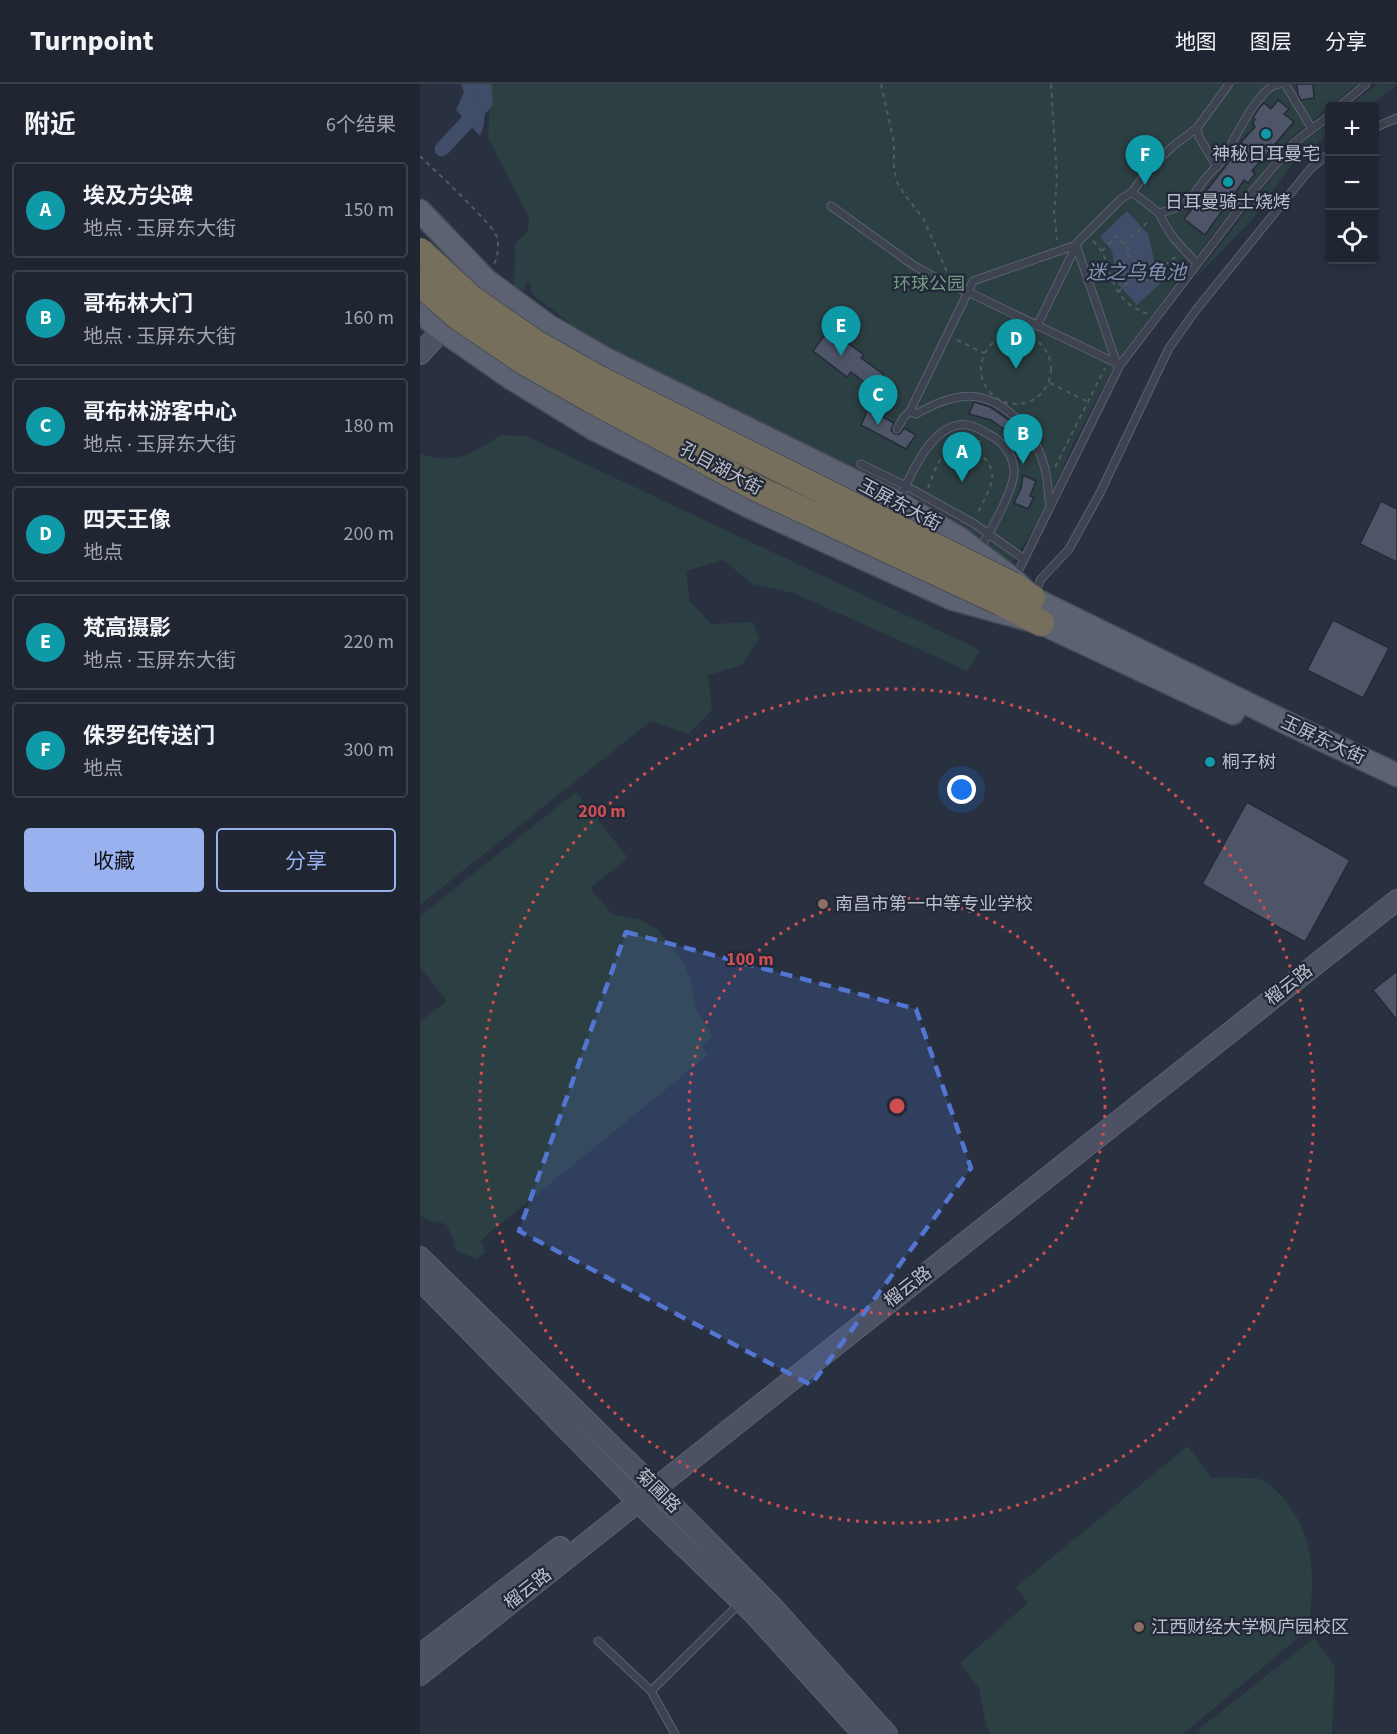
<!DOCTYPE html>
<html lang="zh">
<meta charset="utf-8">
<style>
:root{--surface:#1f2531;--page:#2c313d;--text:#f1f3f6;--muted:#a1a5ab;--line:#3c424d;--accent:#9ab1f0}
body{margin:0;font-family:"Source Sans 3","Noto Sans SC",sans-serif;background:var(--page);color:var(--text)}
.controls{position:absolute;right:18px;top:18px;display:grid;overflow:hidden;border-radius:6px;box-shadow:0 3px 9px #0003}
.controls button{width:54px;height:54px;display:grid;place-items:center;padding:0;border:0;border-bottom:2px solid var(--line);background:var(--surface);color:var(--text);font:30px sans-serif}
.you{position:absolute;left:542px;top:706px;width:21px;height:21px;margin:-15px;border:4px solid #fff;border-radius:50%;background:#1a73e8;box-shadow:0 0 0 9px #1a73e833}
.badge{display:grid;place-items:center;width:39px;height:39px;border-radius:50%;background:var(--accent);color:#fff;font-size:20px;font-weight:700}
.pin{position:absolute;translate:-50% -50px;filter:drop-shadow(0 2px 3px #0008)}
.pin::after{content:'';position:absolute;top:32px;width:21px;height:18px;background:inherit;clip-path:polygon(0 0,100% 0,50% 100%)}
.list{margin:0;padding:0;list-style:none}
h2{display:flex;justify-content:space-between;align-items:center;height:78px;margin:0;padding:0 24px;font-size:26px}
h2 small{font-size:20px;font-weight:400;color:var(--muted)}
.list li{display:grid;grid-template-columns:39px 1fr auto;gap:18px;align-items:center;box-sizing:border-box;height:96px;margin:0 12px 12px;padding:0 12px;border:2px solid var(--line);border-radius:6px}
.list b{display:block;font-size:22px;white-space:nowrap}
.list p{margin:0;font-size:20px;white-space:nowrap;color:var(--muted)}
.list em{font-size:20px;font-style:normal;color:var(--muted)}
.actions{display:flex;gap:12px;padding:18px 24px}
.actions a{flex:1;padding:14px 0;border:2px solid var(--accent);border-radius:6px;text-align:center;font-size:21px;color:var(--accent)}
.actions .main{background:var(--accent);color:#111}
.icon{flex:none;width:33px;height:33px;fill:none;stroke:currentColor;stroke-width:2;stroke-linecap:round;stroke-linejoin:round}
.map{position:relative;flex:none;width:977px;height:1650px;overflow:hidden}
header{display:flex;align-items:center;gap:36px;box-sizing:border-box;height:84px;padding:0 30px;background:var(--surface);border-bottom:2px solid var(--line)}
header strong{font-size:28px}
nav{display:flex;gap:33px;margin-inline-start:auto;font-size:21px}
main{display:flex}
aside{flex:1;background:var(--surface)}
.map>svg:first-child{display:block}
.green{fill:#2c3f43}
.water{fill:#414c69}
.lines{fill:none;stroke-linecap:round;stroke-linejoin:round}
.canal{stroke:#414c69;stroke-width:15}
.building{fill:#4e5568;stroke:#242a38;stroke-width:1.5}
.lane-casing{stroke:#5c616e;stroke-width:9}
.secondary-casing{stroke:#5c616e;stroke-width:22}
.primary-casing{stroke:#474c5a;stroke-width:25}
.highway-casing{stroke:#484e5b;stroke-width:28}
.path{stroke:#4c5c61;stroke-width:2;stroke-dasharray:4.5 4.5;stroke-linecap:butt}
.lane{stroke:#3d4351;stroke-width:7}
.secondary{stroke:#4c5264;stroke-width:20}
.primary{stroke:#5c6271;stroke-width:22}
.highway{stroke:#766f5b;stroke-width:26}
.highway-bridge-casing{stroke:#484e5b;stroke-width:28;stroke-linecap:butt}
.highway-bridge{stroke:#766f5b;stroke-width:26}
.marked{fill:#5476d3;fill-opacity:0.2;stroke:#5476d3;stroke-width:4.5;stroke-dasharray:12 8;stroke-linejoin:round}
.ring{fill:none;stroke:#cf4e51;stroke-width:3;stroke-dasharray:3 6}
.culture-dot{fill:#0f9aa8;stroke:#222837;stroke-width:2}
.education-dot{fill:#8d6e63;stroke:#222837;stroke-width:2}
.labels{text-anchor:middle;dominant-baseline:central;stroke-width:4.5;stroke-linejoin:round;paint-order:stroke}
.poi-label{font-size:18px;fill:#bbbfcb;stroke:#222837;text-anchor:start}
.park-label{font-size:18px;fill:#749a81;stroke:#222837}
.street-label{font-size:18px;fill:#bbbfcb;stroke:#222837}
.water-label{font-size:20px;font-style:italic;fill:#8591b0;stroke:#222837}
.centre{fill:#cf4e51;stroke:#222837;stroke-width:3}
.ring-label{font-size:18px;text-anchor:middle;font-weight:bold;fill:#cf4e51;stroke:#222837;stroke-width:4.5;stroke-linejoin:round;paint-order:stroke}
</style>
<header>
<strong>Turnpoint</strong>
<nav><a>地图</a><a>图层</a><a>分享</a></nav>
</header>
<main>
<aside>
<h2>附近<small>6个结果</small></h2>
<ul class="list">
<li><span class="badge" style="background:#0f9aa8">A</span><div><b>埃及方尖碑</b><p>地点 · 玉屏东大街</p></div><em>150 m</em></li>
<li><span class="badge" style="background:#0f9aa8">B</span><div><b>哥布林大门</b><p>地点 · 玉屏东大街</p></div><em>160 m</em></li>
<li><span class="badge" style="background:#0f9aa8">C</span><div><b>哥布林游客中心</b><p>地点 · 玉屏东大街</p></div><em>180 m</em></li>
<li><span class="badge" style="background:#0f9aa8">D</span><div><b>四天王像</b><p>地点</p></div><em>200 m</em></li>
<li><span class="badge" style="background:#0f9aa8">E</span><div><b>梵高摄影</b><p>地点 · 玉屏东大街</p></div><em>220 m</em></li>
<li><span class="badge" style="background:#0f9aa8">F</span><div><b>侏罗纪传送门</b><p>地点</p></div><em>300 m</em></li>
</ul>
<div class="actions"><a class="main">收藏</a><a>分享</a></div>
</aside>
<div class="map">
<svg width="977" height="1650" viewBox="0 0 977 1650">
<rect width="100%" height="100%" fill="#293141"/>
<!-- green -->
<g class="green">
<path d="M71,0h866l-67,55 -82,101 -93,124 -44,84 -29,69 -31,47 -436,-231 -5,-10 -37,-28 -5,-17 -4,11 -10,8 1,-53 13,-13 1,-14 -41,-79z"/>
<path d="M958,0l19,1 -29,21h-19z"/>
<path d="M909,38v13l-35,26 -43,60 -58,59 80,-104 24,-28z"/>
<path d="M80,351l26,1 454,214 -13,21 -173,-78 -41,-9 -30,-24 -37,11 4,30 21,23 42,-2 6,17 -17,26 -34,10 4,35 -24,24 -37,-13 -231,184v-451c35,10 51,2 80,-19z"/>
<path d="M156,708l52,66 -38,30 22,26 28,6 17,9 14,17 13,16 7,20 4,26 18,28 -11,10 6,9 -227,185 4,12 -8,7 -21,-8 -4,-15 -6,-12 -20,-5 -6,-4v-193l27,-21 -27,-34v-51z"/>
<path d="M768,1362l23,32c9,0 44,-1 51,2 7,3 19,15 24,21 32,43 27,78 23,128l-126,105h-193l-4,-9 -7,-37 -19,-25 68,-60 -12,-16z"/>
<path d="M894,1554l21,28 -3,68h-131l-3,-4z"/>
</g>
<!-- water -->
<g class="water">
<path d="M41,0h26l-3,40 -4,12 -24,-26 8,-18z"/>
<path d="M707,127l21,23 8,34 9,11 -28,26 -20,-22 -5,-32 -12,-14z"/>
</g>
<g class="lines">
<!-- canal -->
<path class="canal" d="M22,65l43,-46 -1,-19"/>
</g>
<!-- building -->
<g class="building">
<path d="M877,0h16l1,14 -13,2 -3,-5z"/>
<path d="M858,16l11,9 -5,5 10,8 -42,49 3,3 -7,9 -4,-3 -39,55 -21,-16 59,-75 -2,-2 14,-15 -2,-4 2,-4 -2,-2 7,-10 4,-4 7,6z"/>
<path d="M409,245l35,26 -3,3 22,16 -11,14 -21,-16 -4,5 -34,-26z"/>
<path d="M554,318l16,5 19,13 2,1 -6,9 -14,-10 -22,-6z"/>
<path d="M448,325l26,14 -3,7 4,4h5l4,-6 12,7 -10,14 -45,-24z"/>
<path d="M603,391l13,6 -6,15 4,1 -6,12 -14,-6 7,-15z"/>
<path d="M961,417l16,8v53l-37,-18z"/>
<path d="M913,536l56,28 -26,50 -56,-28z"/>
<path d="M827,718l103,58 -45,82 -103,-58z"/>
<path d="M977,887v49l-24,-30z"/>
</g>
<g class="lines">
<defs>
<g id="lane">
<path d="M865,0l27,45"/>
<path d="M920,22l26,-22"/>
<path d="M777,44l2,9 18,30"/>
<path d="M954,44l23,-10"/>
<path d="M712,108l17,-23 24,-23 24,-18 32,-44"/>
<path d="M411,122l82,59 34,19 21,8 5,-11 103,-36 41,119"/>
<path d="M739,129c10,22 21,33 38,50"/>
<path d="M617,242l41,-84 43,-43 11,-7 27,21c7,-2 16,-4 22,-7 12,-6 17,-19 25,-28 6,-8 13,-13 18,-21 11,-18 35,-71 55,-73"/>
<path d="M490,327l6,3c13,-7 28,-15 44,-17 40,-6 74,33 84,68 4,13 4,29 6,42"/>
<path d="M477,345l7,-12 6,-6 58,-119 150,72"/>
<path d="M441,380l45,22 67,37 51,36"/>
<path d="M479,415c11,-22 30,-69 59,-74 10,-2 22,4 30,9 14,6 25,21 26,36 1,19 -25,64 -35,80"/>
<path d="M595,494l105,-213 133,-174 41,-48 36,-28"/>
<path d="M615,509l6,-14 28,-30 31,-56 69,-145 27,-38 115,-142 19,-15"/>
<path d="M178,1557l53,50 24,43"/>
<path d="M231,1607l88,-87"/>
</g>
<g id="secondary">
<path d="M0,270l33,-36"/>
<path d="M0,1173l235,231 116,117 116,129"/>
<path d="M0,1196l218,222 115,111 110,121"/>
<path d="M0,1571l140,-108"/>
<path d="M0,1591l977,-775"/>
</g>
<g id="primary">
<path d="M0,127l66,69 61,45 57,33 293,144 62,36 55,42 18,18 257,126 108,51"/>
<path d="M0,228l22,18 69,48 83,51 154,77 205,93 88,24 192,90"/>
</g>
<g id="highway">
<path d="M592,501l20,13"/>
<path d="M582,519l39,20"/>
</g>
</defs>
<!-- lane casing -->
<use href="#lane" class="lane-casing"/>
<!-- secondary casing -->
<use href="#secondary" class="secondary-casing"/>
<!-- primary casing -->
<use href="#primary" class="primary-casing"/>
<!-- highway casing -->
<use href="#highway" class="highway-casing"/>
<!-- path -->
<g class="path">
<path d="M461,0l13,59v26l3,13 7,12 19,24 24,54"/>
<path d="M631,0l6,95 -3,34 3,27"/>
<path d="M0,72c13,13 73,68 77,81 2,9 1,20 -3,27"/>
<path d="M673,157c14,13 12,22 19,38 7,19 17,28 36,35"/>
<path d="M704,160l26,-24"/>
<path d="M682,167l15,-15 14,16 -3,3 7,7 -4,4 15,15 11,-11 20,-14"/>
<path d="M698,208l20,-19"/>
<circle cx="596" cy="285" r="35"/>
<path d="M537,256l27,13"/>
<path d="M630,299l38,19"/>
<path d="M555,367l5,-11"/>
<path d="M635,383l50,-99"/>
<path d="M508,404c5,-12 9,-29 20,-36 19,-12 48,6 44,29 -3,11 -10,23 -15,34"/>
</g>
<!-- lane -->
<use href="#lane" class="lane"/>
<!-- secondary -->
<use href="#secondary" class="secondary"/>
<!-- primary -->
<use href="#primary" class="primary"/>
<!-- highway -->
<use href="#highway" class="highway"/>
<defs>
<g id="highway-bridge">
<path d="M0,167l51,47 63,44 65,37 413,206"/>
<path d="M0,199l37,33 66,45 67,38 166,89 246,115"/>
</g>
</defs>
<!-- highway-bridge casing -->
<use href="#highway-bridge" class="highway-bridge-casing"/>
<!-- highway-bridge -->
<use href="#highway-bridge" class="highway-bridge"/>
</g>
<!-- marked area -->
<path class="marked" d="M206,848l290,77 55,159 -160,217 -292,-154z"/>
<!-- distance rings -->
<g class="ring">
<circle cx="477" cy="1022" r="208"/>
<circle cx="477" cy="1022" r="417"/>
</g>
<!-- markers -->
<g class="culture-dot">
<circle cx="846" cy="50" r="6"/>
<circle cx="808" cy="98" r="6"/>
<circle cx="790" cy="678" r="6"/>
</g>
<g class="education-dot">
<circle cx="403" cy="820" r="6"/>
<circle cx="719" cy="1543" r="6"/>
</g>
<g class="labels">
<!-- poi labels -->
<g class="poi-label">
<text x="846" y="70" text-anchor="middle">神秘日耳曼宅</text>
<text x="808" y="118" text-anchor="middle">日耳曼骑士烧烤</text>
<text x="802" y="678">桐子树</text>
<text x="415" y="820">南昌市第一中等专业学校</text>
<text x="731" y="1543">江西财经大学枫庐园校区</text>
</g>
<!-- park labels -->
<g class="park-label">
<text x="509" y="200">环球公园</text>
</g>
<!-- street labels -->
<g class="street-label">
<text transform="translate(301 385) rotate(28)">孔目湖大街</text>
<text transform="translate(480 421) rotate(28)">玉屏东大街</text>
<text transform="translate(903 656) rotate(25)">玉屏东大街</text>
<text transform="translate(869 901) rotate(-38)">榴云路</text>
<text transform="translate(488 1203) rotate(-38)">榴云路</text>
<text transform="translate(238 1407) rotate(45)">菊圃路</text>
<text transform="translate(108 1505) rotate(-38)">榴云路</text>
</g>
<!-- water labels -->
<g class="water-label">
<text x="716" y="189">迷之乌龟池</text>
</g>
</g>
<circle cx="477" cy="1022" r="9" class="centre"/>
<g class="ring-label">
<text x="182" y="733">200 m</text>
<text x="330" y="881">100 m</text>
</g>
</svg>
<div class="controls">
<button>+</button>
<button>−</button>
<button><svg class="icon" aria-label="locate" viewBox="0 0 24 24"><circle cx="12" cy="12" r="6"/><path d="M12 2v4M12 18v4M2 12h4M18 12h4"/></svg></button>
</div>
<div class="you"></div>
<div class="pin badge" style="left:542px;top:398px;background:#0f9aa8">A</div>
<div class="pin badge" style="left:603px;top:380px;background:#0f9aa8">B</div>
<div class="pin badge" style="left:458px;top:341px;background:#0f9aa8">C</div>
<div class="pin badge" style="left:596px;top:285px;background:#0f9aa8">D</div>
<div class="pin badge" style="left:421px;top:272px;background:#0f9aa8">E</div>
<div class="pin badge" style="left:725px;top:101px;background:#0f9aa8">F</div>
</div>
</main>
